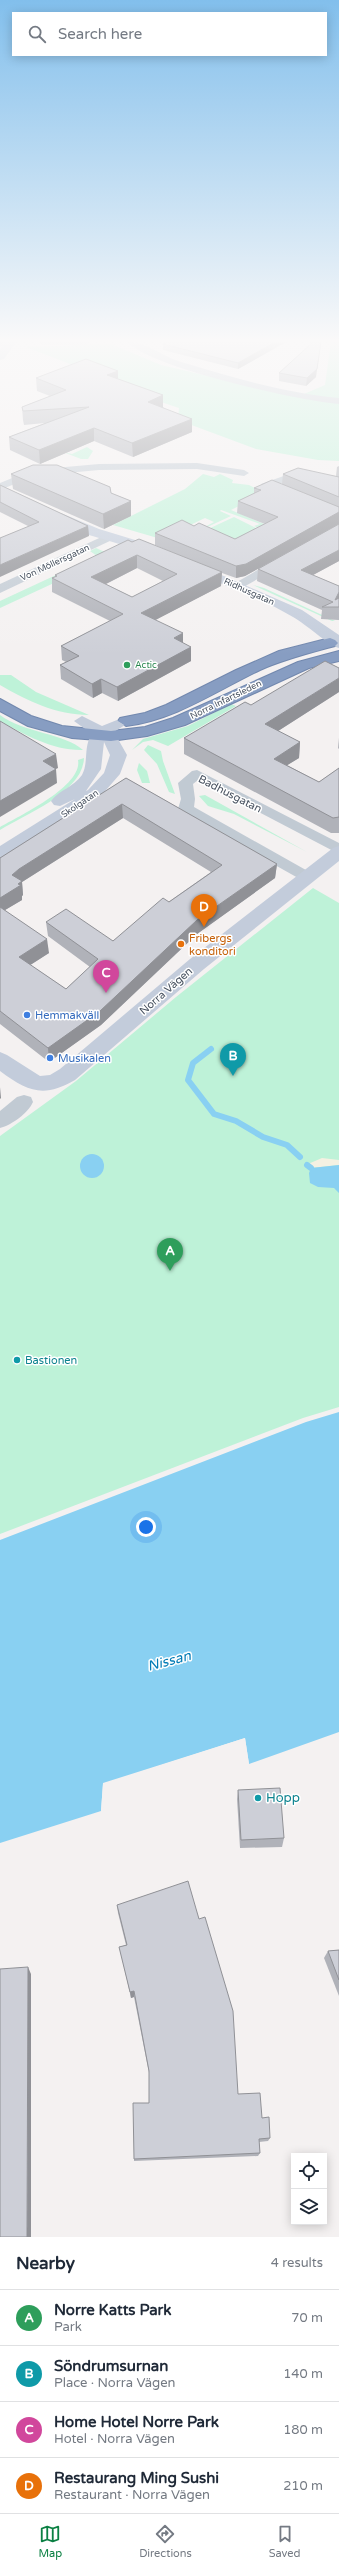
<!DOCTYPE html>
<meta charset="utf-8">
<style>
:root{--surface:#fff;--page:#f2f2f3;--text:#1f2937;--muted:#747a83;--line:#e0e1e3;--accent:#0b8043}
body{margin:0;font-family:"Varela Round",sans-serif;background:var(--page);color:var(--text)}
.controls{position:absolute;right:12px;bottom:12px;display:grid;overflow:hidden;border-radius:0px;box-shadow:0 2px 10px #0003}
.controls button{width:36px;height:36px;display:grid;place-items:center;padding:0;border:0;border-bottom:1px solid var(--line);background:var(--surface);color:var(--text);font:20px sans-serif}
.you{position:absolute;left:146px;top:1527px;width:14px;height:14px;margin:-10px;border:3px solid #fff;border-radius:50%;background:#1a73e8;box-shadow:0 0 0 6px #1a73e833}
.badge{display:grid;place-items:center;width:26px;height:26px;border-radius:50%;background:var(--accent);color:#fff;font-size:13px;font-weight:700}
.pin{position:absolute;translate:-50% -33px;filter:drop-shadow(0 1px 2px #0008)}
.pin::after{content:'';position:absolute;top:21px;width:14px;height:12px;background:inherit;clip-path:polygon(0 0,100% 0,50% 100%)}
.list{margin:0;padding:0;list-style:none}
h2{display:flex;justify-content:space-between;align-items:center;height:52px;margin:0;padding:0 16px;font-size:17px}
h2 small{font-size:13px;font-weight:400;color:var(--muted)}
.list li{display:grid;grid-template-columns:26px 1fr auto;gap:12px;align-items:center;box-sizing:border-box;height:56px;padding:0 16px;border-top:1px solid var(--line)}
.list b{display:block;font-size:15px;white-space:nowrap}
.list p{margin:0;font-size:13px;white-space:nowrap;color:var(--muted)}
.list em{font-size:13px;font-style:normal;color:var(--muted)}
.icon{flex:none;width:22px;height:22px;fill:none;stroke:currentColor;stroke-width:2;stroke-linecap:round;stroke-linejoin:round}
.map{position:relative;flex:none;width:339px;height:2237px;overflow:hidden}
.search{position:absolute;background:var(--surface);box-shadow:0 2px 10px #0003;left:12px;right:12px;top:12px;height:44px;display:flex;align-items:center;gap:10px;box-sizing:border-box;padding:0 14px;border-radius:0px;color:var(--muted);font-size:15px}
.sheet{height:276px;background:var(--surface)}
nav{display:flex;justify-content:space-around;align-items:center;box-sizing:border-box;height:56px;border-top:1px solid var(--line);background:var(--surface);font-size:11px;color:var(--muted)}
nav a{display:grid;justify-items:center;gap:2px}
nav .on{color:var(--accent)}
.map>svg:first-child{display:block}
.green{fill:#bef2d8}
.sand{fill:#f5f1e2}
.water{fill:#89d0f2}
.pier{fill:#f4f1f1}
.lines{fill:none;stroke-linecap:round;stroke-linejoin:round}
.stream{stroke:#89d0f2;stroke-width:6}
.highway-casing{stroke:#7288ae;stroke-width:2}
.street{fill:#c1cad3;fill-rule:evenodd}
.secondary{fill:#c3ccdb;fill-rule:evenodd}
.highway{fill:#879dc2;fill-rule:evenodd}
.wall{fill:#b0b2b9;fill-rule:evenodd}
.shaded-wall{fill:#909196}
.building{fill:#cdcfd7;stroke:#909196;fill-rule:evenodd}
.leisure-dot{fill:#2e9e5b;stroke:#fff;stroke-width:1.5}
.food-dot{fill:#e8710a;stroke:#fff;stroke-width:1.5}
.shop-dot{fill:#3f7fe0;stroke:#fff;stroke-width:1.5}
.culture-dot{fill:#0f9aa8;stroke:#fff;stroke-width:1.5}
.labels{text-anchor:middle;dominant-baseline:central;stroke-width:3;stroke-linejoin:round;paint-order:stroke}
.far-street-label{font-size:9px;fill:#485260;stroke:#fff}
.far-leisure-label{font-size:9px;fill:#27864d;stroke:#fff;text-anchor:start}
.street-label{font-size:11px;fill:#485260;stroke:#fff}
.food-label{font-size:11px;fill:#c56008;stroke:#fff;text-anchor:start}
.shop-label{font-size:11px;fill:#366cbe;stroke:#fff;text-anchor:start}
.culture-label{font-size:11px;fill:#0d838f;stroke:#fff;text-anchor:start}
.near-culture-label{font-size:13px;fill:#0d838f;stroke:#fff;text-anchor:start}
.near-water-label{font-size:14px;font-style:italic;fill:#047db7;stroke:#fff}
</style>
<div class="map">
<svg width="339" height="2237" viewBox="0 0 339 2237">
<rect width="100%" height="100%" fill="#f4f1f1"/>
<!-- green -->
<g class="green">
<path d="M331,342h8v119l-21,-1 -62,-11 -78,-29 1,-12 -42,-14 -2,-5 -109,-42 85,-3 50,21 136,32 28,-12z"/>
<path d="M87,447l6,4 -5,8h-7l-18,-7 9,2z"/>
<path d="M203,474l11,3 6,-3 13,6 -1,3 17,2 16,8 -34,17 43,18 -7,4 -13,-6 6,-2 -39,-14 -1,1 11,5 -28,13 -10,-4 10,3 11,-6 -9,-4 -44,21 -48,-14 72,-36z"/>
<path d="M234,517l26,13 -26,13 -28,-13z"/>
<path d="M96,548l11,5 -53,30 -54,25v-7l97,-45 -7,-5z"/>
<path d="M253,585l11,3 71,33h-3z"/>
<path d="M0,675h11l25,17 53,23c-33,0 -61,-14 -89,-30z"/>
<path d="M231,704l5,2 -68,40 -15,-6 -10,2 -11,8 11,-11 45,-13z"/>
<path d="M0,715c24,18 64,18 83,35 -29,1 -58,-15 -83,-29z"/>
<path d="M148,745l13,6 2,10 12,33 -6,-2 -12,-28 -13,-14z"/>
<path d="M84,758c-1,34 -58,56 -84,72v-3c19,-11 83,-41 78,-67z"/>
<path d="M139,763l8,8 3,12h-8l-5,-13z"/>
<path d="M205,795l102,57 -73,-38 -26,-8 -9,-10z"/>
<path d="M313,888l26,15v504l-36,11 -303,116v-398l76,-55 100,-84z"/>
</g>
<!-- sand -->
<path class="sand" d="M322,1158l17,2v5l-28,3 -3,-4z"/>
<!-- water -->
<g class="water">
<circle cx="92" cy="1166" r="12"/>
<path d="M339,1165v28l-5,-5 -16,-1 -8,-4 -1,-10 2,-5z"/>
<path d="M339,1412v320l-90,32 -4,-26 -142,45 -2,28 -101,32v-303l306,-118z"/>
</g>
<!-- pier -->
<path class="pier" d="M245,1738l4,26h-2l-4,-24 -138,45 -2,26h-2l2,-27z"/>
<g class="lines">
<!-- stream -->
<g class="stream">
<path d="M211,1049l-18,14 -5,17 26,34 22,7 27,16 24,8 13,12"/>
<path d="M307,1165l4,3"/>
</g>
<defs>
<g id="highway">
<path d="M330,638l5,2 3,3 -3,3c-26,7 -50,13 -75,24 -44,21 -85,50 -134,56l-8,-5 2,-3 25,-5 21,-8 70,-35 43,-19z"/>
<path d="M339,651v10l-30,7 -124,57 -38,11 -36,5 -39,-3 -44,-12 -28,-15v-12l31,17 31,10 49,5 34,-4 28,-9 125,-56z"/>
</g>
</defs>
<!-- highway casing -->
<use href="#highway" class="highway-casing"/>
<!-- street -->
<g class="street">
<path d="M0,342h20l-20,4z"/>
<path d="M38,342h53l-4,3h-45z"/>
<path d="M128,342c17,0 33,13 50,19 52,16 107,32 161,37v6c-38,-3 -189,-36 -211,-62z"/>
<path d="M197,463l47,7 5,3 -5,3 -47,-7 -98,1 -65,6 -34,14v-7l32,-13 67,-6z"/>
<path d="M295,472l44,10v6l-43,-10 -20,7 11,7 -6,3 -20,-11z"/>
<path d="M110,533l4,2v4l-114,54v-9z"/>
<path d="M280,557l4,1v6l-44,25h-8l-2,-3z"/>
<path d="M197,770l142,73v11l-141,-74 -5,4 2,15 -1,8 119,67 2,4 -8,5 -126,-71 -3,-3 3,-10 -3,-16 14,-12z"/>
<path d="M24,1095l7,2 2,5c-5,11 -21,23 -33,26v-17l17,-14z"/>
</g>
<!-- secondary -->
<g class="secondary">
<path d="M5,342h11l-12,17 -4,1v-11z"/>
<path d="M61,513l38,16 59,18 2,3 -7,4 -64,-19 -33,-15 -2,-3z"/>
<path d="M194,563l108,47 37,25v13c-11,-3 -33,-24 -46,-31 -32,-19 -70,-32 -104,-47l-2,-3 2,-3z"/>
<path d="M82,716l20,10 15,-6 8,5 -11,7 13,23 -7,19 -20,23 -51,36 -49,27v-14l75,-47 -15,7 -6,-1 -3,-4c8,-11 23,-14 31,-26 7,-13 1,-29 10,-41l-18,-13zM104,742l6,13 -6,18 -16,17 -2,1 15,-22z"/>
<path d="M339,846v15l-135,108 -129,111c-31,18 -47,12 -75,-9v-19l7,3 33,21 10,-1 10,-6 130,-110 143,-111z"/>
</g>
<!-- highway -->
<use href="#highway" class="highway"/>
</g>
<!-- wall -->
<g class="wall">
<path d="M286,342l-48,27 -75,-19v-6z"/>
<path d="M118,371v8l45,16v12l29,25 -59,25 -39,-16 -54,23 -30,-14 -1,-13 36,-14 -21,2 -1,-5 -1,-13 28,-11 -13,-5 -1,-13z"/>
<path d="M279,373l37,4 -10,9 -27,-5z"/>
<path d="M339,466v95l-26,14 26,11v34l-18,-1 1,-9 -65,-29 1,-12 28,-16 -41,23 -9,2 -14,-5 -1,13 -66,34 28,23 8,18 -73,40 -16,-8 -9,5 -32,-19 -1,-14 6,-3 -4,-2 -1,-14 49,-25 -58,-29v-14l3,-1v-2l77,-33 51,15 -28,-12v-12l39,-7 41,13 30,-15 -28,-11 1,-12 16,-7v-6l28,-4 1,-10 53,2 1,-9zM137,568l26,13 -31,16 -26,-13z"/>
<path d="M11,474l100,19 20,8v15l-27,13 -91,-40z"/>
<path d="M0,485l88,41 1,10 -61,-10 -28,-14z"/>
<path d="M339,692l-61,39 22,11 -1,16 -12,7 32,17 20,-14v65h-8l-147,-79v-16l67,-33z"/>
<path d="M339,738v11l-1,-1z"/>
<path d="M126,778l151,86 -2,14 -78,56 -96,91 -52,37 -49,-38v-166zM123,818l88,54 -98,69 -67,-19 2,14 42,31 -24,22 -36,-24 19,-12 -44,-43 17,-10v-4l1,-1 -1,-13z"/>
<path d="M238,1790l46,48 -2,9 -42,1 -3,-49z"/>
<path d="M117,1905l121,189 24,24 8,20 -2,3 -9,1 1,11 -2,3 -124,5v-2l15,-56v-30l-15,-76 -3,1 -10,-44 -2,-7 7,-2 -8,-32z"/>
<path d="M339,1950v46l-15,-38 4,-7z"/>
</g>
<!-- shaded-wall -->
<g class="shaded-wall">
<path d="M275,342h11l-48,27v-6z"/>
<path d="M321,342l-5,35 -10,9 1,-8z"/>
<path d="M118,371v13l-11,-9z"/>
<path d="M163,395v13l-15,-6z"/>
<path d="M192,419v13l-59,25 -1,-14z"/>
<path d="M94,428v13l-54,23 -1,-14z"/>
<path d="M131,501v15l-27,13 -1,-15z"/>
<path d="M339,512v12l-94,52 -9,2v-12z"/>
<path d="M88,526l1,10 -89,41v-12z"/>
<path d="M339,550v11l-39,21 1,-12z"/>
<path d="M137,555v13l-45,23 -1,-14z"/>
<path d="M222,572l-1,14 -79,41 -1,-14z"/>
<path d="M339,592v10l-4,-2z"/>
<path d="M183,633v14l-9,-9z"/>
<path d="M191,647v14l-73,40 -1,-14z"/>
<path d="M339,678v14l-75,48 1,-16z"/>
<path d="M101,679l1,14 -9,5 -1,-14z"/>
<path d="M300,742l-1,16 -26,16 1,-15z"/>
<path d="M56,754l2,14 -2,1 1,14 -57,34v-16l43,-40z"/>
<path d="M122,804l1,14 -101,64 1,13 -1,1v4l-22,13v-15l12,-23 7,-6z"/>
<path d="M277,864l-2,14 -78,56 -96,91 -52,37 -1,-14 149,-128z"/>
<path d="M47,939l2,14 -28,18 -2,-14z"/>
<path d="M0,1087l1,11 -1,1z"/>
<path d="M28,1967l3,7v263h-4z"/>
<path d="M134,1991v6l-3,1 -1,-6z"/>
</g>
<!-- building -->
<g class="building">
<path d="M167,342h108l-37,21 -75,-19z"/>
<path d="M313,342h8l-4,27 -10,9 -28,-5z"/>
<path d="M86,359l32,12 -11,4 56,20 -15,7 44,17 -60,24 -38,-15 -55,22 -30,-13 80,-30 -66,4 -1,-4 44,-17 -30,-12z"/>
<path d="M33,465h24l53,22 1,6 20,8 -28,13 -92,-40z"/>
<path d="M298,468l41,9v20l-56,-23z"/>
<path d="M272,480l67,27v5l-93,52 -10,2 -81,-33 27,-13 12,6 5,-3 36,16 43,-22 -40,-16 23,-11 -7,-2z"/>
<path d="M0,485l88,41 -88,39v-27l39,-16 -39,-20z"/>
<path d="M339,524v26l-38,20 38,16v6l-4,8 4,-2v9h-17l11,-5 -75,-33z"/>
<path d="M139,539l83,33 -81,41 42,20 -9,5 17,9 -74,40 -16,-8 -9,5 -32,-19 19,-9 -18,-10 62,-32 -71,-36 5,-2 -2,-1 73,-35 4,2zM137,555l40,19 -45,23 -41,-20z"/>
<path d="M325,661l14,7v10l-74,46 35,18 -26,17 45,23 20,-14v49l-6,1 -149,-80 61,-36 6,3z"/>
<path d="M0,721l56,33 -13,7 13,8 -56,32z"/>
<path d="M126,778l151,86 -80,56 -97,91 -52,37 -48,-37v-104l47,32 -28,18 47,32 32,-30 -52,-37 20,-13 47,32 50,-43 6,4 53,-37 -100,-61 -103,65 -7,6 10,6 -4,3 3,1 -21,13v-40z"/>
<path d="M280,1788l4,50 -43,2 -3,-50z"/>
<path d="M188,1881l11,38 6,-2 28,94 5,83 22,-1 2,25 7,-1 1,21 -11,1 1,14 -126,6 -1,-56h16v-32l-15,-80 -4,1 -11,-45 8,-2 -10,-40z"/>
<path d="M339,1950v30l-11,-29z"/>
<path d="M28,1967l-1,270h-27v-268z"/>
</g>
<!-- sky -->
<linearGradient id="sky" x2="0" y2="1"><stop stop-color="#82bfec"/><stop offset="0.52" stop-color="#faf9f9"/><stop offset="1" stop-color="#faf9f9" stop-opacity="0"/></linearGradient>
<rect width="339" height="655" fill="url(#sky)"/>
<!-- markers -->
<circle class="leisure-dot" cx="127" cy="665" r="4"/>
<circle class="food-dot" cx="181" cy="944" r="4"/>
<g class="shop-dot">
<circle cx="27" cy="1015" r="4"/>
<circle cx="50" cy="1058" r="4"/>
</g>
<g class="culture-dot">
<circle cx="17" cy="1360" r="4"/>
<circle cx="258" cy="1798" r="4"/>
</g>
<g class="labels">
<!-- far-street labels -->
<g class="far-street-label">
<text transform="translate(55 563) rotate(-25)">Von Möllersgatan</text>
<text transform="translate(249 592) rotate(24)">Ridhusgatan</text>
<text transform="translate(226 700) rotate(-26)">Norra Infartsleden</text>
<text transform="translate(80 804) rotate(-34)">Skolgatan</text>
</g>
<!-- far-leisure labels -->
<g class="far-leisure-label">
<text x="135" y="665">Actic</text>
</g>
<!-- street labels -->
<g class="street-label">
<text transform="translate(230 794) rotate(27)">Badhusgatan</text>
<text transform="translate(166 991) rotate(-41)">Norra Vägen</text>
</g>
<!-- food labels -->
<g class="food-label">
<text x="189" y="938">Fribergs<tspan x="189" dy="13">konditori</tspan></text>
</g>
<!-- shop labels -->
<g class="shop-label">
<text x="35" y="1015">Hemmakväll</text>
<text x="58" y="1058">Musikalen</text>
</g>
<!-- culture labels -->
<g class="culture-label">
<text x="25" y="1360">Bastionen</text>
</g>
<!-- near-culture labels -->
<g class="near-culture-label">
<text x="266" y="1798">Hopp</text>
</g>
<!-- near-water labels -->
<g class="near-water-label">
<text transform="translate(169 1661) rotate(-15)">Nissan</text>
</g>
</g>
</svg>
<div class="controls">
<button><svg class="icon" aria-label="locate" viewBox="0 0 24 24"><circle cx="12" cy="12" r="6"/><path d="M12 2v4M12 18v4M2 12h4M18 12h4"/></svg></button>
<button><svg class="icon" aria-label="layers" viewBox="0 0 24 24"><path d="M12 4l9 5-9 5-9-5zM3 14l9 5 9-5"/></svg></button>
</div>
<div class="you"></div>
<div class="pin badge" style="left:170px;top:1271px;background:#2e9e5b">A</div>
<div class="pin badge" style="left:233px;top:1076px;background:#0f9aa8">B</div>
<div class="pin badge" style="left:106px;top:993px;background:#d1479c">C</div>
<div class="pin badge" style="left:204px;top:927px;background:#e8710a">D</div>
<div class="search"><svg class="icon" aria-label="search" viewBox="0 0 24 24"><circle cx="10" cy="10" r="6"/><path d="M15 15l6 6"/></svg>Search here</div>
</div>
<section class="sheet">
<h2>Nearby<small>4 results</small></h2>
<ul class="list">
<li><span class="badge" style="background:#2e9e5b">A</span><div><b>Norre Katts Park</b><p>Park</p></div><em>70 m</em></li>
<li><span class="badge" style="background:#0f9aa8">B</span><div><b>Söndrumsurnan</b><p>Place · Norra Vägen</p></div><em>140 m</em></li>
<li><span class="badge" style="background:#d1479c">C</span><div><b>Home Hotel Norre Park</b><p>Hotel · Norra Vägen</p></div><em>180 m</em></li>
<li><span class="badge" style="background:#e8710a">D</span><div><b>Restaurang Ming Sushi</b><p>Restaurant · Norra Vägen</p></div><em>210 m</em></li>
</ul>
</section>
<nav>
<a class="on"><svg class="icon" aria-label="map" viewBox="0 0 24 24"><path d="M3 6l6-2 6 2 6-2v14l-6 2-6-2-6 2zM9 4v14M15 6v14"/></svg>Map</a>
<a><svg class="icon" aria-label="directions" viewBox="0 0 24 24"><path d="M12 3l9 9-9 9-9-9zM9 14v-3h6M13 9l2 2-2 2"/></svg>Directions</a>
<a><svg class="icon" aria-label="saved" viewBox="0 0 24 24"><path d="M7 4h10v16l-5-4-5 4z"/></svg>Saved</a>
</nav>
